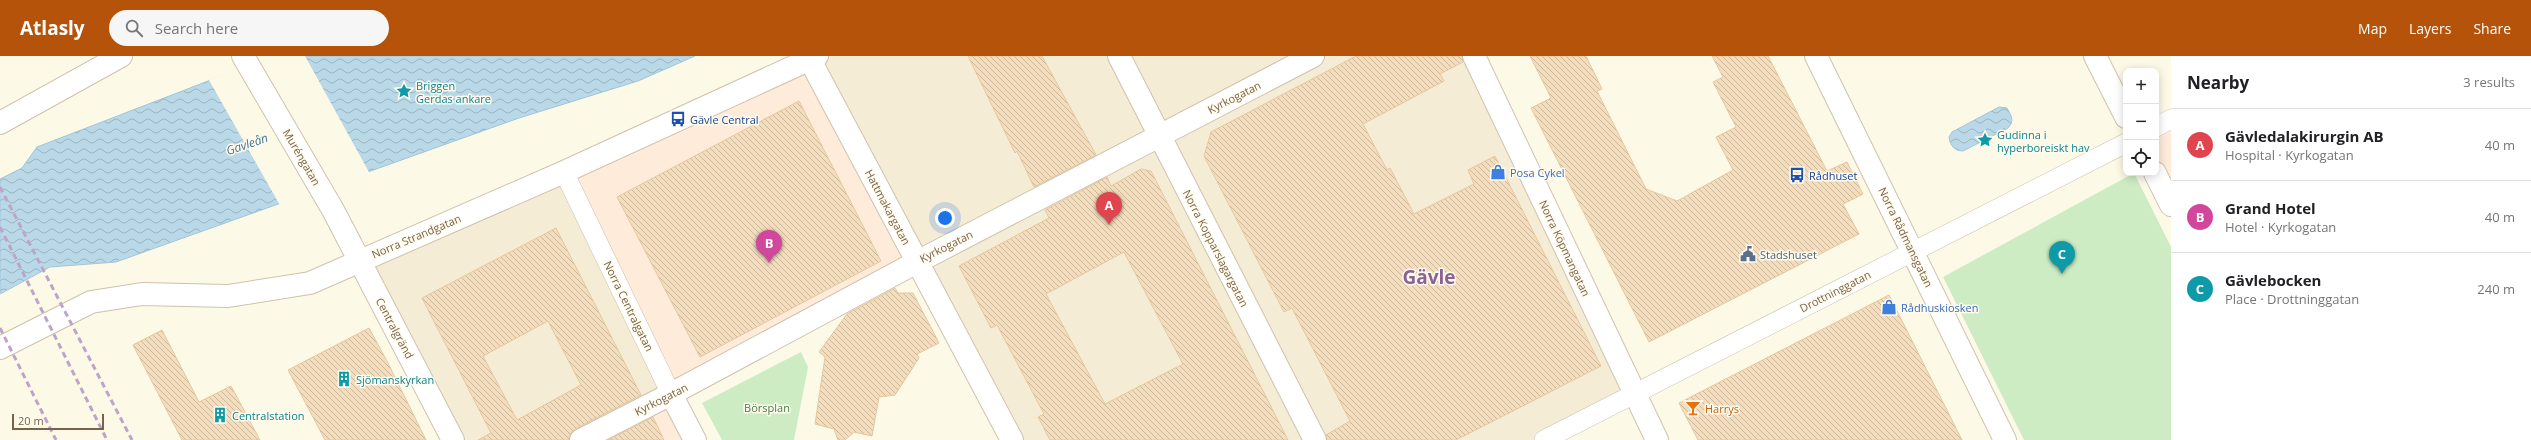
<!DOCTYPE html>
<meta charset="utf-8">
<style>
:root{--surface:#fff;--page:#f6f6f6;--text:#202124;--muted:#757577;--line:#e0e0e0;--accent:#b45309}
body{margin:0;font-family:"Open Sans",sans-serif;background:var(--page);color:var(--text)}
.controls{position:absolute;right:12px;top:12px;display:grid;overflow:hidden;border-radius:8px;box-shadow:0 2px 10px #0003}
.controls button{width:36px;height:36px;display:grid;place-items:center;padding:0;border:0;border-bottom:1px solid var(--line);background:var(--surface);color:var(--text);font:20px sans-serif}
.scale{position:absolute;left:12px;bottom:10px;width:92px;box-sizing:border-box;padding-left:4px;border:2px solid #78634a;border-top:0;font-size:11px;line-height:14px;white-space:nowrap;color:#78634a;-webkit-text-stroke:3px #fffbee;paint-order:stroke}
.you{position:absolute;left:945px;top:162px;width:14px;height:14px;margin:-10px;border:3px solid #fff;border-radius:50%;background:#1a73e8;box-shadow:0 0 0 6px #1a73e833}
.badge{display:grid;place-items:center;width:26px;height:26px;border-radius:50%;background:var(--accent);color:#fff;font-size:13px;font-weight:700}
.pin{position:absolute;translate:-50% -33px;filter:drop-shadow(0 1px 2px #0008)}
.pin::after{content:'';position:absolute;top:21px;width:14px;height:12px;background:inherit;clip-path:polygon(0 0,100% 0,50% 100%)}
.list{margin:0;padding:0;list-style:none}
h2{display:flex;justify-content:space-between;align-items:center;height:52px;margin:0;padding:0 16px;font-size:17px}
h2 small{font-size:13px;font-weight:400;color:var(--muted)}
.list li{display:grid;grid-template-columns:26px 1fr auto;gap:12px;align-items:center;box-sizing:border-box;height:72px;padding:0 16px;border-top:1px solid var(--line)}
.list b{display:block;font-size:15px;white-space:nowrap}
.list p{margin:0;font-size:13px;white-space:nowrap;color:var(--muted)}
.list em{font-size:13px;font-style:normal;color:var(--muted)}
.icon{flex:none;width:22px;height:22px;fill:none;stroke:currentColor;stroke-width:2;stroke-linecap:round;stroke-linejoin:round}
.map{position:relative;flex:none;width:2171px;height:384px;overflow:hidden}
header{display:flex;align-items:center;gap:24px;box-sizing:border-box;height:56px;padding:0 20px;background:var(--accent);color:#fff}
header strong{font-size:19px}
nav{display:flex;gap:22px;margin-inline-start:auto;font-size:14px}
.search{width:280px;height:36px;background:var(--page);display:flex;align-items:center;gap:10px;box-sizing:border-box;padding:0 14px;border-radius:22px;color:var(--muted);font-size:15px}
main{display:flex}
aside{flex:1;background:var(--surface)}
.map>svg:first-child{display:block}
.residential{fill:#f5ecd5}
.commercial{fill:#feebda}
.green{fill:#cdecc4}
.water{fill:url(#water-waves);stroke:#a0c6da}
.pier{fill:#fdf9e7}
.building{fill:url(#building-back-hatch);stroke:#e7c79d;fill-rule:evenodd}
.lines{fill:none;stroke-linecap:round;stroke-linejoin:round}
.pedestrian-casing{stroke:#cfc2ac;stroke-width:20}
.minor-casing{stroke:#cfc2ac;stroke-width:24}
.tertiary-casing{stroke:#cfc2ac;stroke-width:24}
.pedestrian{stroke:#fff;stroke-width:19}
.minor{stroke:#fff;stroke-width:22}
.tertiary{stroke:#fff;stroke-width:22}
.rail{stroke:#bea4c8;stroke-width:3;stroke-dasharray:6 4;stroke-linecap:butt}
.labels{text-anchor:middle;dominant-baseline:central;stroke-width:3;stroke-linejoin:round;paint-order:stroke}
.culture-label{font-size:11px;fill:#0d838f;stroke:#fffbee;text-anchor:start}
.street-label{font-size:11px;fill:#78634a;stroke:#fffbee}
.transit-label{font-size:11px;fill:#164399;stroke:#fffbee;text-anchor:start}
.shop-label{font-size:11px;fill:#366cbe;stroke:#fffbee;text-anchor:start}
.service-label{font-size:11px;fill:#4e5e75;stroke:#fffbee;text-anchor:start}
.park-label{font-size:11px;fill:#487e41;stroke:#fffbee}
.food-label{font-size:11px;fill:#c56008;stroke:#fffbee;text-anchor:start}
.water-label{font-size:12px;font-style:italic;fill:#457894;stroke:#fffbee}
.town-label{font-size:19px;font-weight:bold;fill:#8c6194;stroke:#fffbee}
</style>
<header>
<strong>Atlasly</strong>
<div class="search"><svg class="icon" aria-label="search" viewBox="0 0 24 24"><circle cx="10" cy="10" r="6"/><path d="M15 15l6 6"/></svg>Search here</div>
<nav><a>Map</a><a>Layers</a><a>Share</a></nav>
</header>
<main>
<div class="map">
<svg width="2171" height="384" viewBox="0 0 2171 384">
<defs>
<pattern id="water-waves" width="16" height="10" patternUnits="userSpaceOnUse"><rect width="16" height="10" fill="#bad9e8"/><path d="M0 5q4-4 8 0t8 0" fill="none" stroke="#9cb4be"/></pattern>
<pattern id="building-back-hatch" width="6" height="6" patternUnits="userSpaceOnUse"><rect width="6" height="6" fill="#f3ddbd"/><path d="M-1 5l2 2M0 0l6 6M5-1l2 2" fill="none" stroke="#cab79c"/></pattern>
</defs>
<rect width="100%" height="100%" fill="#fdf9e7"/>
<!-- residential -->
<g class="residential">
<path d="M817,0h496l-21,19 32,-19h150l159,338 -89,46h-532z"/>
<path d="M564,116l107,222 -90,46h-128l-94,-180z"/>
</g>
<!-- commercial -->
<g class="commercial">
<path d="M810,4l107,202 -245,132 23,46h-114l90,-46 -107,-222z"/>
<path d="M2171,63v86l-15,-32v-46z"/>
</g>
<!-- green -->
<g class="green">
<path d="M2134,117l37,74v193h-147l-81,-163z"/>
<path d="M801,296l7,15 -14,73h-72l-20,-37z"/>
</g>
<!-- water -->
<g class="water">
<path d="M273,0h422l-57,25 -119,37 -403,144 -66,5 -50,27v-115l22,-11 15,-21z"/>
<path d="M1999,51l8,1c4,7 8,13 1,20l-45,23c-9,0 -13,-6 -14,-14l3,-5z"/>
</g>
<!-- pier -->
<path class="pier" d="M268,0h37l65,118 -89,33 -72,-127z"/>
<!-- building -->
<g class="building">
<path d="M968,0h74l54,99 -62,32 -17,-36 -2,2z"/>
<path d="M1356,0h106l1,6 -23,12 4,7 -81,43 24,46 3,-2 24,46 60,-30 -6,-14 27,-14 106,210 -145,74h-129l-1,-5 24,-14 -58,-113 -8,4 -80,-156 7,-24z"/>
<path d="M1530,0h56l16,33 -5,2 49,98 31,12 56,-31 -17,-33 20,-10 -23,-45 10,-5 -11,-21h56l59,115 20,-9 16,32 -20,10 16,30 -210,108 -118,-234 20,-10z"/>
<path d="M799,45l82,160 -181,96 -83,-160z"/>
<path d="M1141,113l10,2 137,269h-238l-12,-23 6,-3 -47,-89 -6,3 -32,-62 90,-48 -4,-8 62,-33 4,9zM1124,196l59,112 -78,40 -59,-110z"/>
<path d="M556,172l85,167 -66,34 -5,5 -1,6h-91l13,-7 -69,-135zM548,265l33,64 -64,35 -34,-64z"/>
<path d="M895,232l3,5h15l26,50 -22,11 2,4 -24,37 -16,2 -7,39 -18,-4 -9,8h-7l-4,-11 -19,-5 10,-67 -6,-5 28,-38z"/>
<path d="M1889,239l73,145h-264l-19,-37z"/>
<path d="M369,272l19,35 38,77h-101l-37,-70z"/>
<path d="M162,274l37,72 32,-16 29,54h-78l-49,-95z"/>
<path d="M653,361l11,23h-56z"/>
</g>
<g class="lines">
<defs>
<g id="pedestrian">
<path d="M2156,71l15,-8"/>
<path d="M564,116l107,222"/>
<path d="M1544,384l582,-297"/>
</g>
<g id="minor">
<path d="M1119,0l196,384"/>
<path d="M1474,0l183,384"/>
<path d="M810,4l202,380"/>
<path d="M0,67l121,-67"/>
<path d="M0,292l91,-46 51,-8 86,2 82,-13 254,-111 253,-116"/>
<path d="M671,338l24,46"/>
<path d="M581,384l90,-46 246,-132 396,-206"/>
</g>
<g id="tertiary">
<path d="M243,0l90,154 120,230"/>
<path d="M1816,0l189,384"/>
<path d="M2095,0l31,61"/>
<path d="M2155,117l16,32"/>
</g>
</defs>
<!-- pedestrian casing -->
<use href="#pedestrian" class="pedestrian-casing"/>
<!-- minor casing -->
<use href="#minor" class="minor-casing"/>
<!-- tertiary casing -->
<use href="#tertiary" class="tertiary-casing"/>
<!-- pedestrian -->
<use href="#pedestrian" class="pedestrian"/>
<!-- minor -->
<use href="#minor" class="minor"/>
<!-- tertiary -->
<use href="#tertiary" class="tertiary"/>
<!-- rail -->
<g class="rail">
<path d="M0,131l132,253"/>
<path d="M0,171l107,213"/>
<path d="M0,272l56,112"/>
</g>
</g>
<!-- icons -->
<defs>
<symbol id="sight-bare" viewBox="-9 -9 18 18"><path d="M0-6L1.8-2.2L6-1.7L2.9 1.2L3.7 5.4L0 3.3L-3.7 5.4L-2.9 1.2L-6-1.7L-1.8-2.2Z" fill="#0f9aa8" stroke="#fffbee" stroke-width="2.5" paint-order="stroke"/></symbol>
<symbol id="bus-bare" viewBox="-9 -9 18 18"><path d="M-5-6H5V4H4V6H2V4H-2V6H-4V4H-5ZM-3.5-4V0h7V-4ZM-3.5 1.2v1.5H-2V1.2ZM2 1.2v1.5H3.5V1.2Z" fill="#1a4fb4" stroke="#fffbee" stroke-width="2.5" paint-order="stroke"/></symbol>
<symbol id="shop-bare" viewBox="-9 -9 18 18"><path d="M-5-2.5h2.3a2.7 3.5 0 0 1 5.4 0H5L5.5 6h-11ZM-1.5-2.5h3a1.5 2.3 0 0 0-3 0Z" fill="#3f7fe0" stroke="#fffbee" stroke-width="2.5" paint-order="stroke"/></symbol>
<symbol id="civic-bare" viewBox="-9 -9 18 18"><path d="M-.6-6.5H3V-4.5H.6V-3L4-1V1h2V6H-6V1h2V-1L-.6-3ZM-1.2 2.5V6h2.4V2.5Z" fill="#5c6f8a" stroke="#fffbee" stroke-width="2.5" paint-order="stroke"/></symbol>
<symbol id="building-bare" viewBox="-9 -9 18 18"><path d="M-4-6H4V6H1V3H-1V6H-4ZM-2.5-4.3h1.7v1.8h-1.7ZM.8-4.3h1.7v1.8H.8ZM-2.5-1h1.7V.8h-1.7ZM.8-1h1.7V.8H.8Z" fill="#0f9aa8" stroke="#fffbee" stroke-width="2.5" paint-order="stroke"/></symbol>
<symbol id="bar-bare" viewBox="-9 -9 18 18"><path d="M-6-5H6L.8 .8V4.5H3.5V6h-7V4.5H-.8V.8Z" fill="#e8710a" stroke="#fffbee" stroke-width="2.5" paint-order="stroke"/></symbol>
</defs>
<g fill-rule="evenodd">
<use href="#sight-bare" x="393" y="24" width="22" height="22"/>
<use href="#bus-bare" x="667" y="52" width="22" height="22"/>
<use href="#sight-bare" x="1974" y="73" width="22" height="22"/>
<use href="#shop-bare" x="1487" y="105" width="22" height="22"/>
<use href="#bus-bare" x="1786" y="108" width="22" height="22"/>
<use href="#civic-bare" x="1737" y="187" width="22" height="22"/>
<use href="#shop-bare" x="1878" y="240" width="22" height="22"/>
<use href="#building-bare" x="333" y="312" width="22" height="22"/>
<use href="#bar-bare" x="1682" y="341" width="22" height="22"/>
<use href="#building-bare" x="209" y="348" width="22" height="22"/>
</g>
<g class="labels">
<!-- culture labels -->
<g class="culture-label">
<text x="416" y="29">Briggen<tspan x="416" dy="13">Gerdas ankare</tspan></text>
<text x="1997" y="78">Gudinna i<tspan x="1997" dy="13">hyperboreiskt hav</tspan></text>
<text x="356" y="323">Sjömanskyrkan</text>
<text x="232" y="359">Centralstation</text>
</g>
<!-- street labels -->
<g class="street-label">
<text transform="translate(1234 41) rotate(-27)">Kyrkogatan</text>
<text transform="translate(302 101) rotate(60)">Muréngatan</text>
<text transform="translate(888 151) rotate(62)">Hattmakargatan</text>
<text transform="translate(416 180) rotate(-23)">Norra Strandgatan</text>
<text transform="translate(1906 181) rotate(64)">Norra Rådmansgatan</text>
<text transform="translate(946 190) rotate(-27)">Kyrkogatan</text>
<text transform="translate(1216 192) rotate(63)">Norra Kopparslagargatan</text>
<text transform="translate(1565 192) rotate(65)">Norra Köpmangatan</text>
<text transform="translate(1835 235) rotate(-27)">Drottninggatan</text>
<text transform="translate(629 250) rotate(64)">Norra Centralgatan</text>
<text transform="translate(395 272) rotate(62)">Centralgränd</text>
<text transform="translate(661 343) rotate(-27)">Kyrkogatan</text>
</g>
<!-- transit labels -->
<g class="transit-label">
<text x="690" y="63">Gävle Central</text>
<text x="1809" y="119">Rådhuset</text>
</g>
<!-- shop labels -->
<g class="shop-label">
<text x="1510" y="116">Posa Cykel</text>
<text x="1901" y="251">Rådhuskiosken</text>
</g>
<!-- service labels -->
<g class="service-label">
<text x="1760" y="198">Stadshuset</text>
</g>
<!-- park labels -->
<g class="park-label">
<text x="767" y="351">Börsplan</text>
</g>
<!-- food labels -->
<g class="food-label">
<text x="1705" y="352">Harrys</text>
</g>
<!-- water labels -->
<g class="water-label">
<text transform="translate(247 88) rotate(-19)">Gavleån</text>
</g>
<!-- town labels -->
<g class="town-label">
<text x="1429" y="221">Gävle</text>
</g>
</g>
</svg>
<div class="controls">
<button>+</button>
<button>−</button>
<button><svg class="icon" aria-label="locate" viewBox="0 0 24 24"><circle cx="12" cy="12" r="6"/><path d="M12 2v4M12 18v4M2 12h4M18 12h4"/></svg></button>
</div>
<div class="scale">20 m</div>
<div class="you"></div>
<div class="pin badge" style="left:1109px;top:169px;background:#e0444e">A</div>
<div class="pin badge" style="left:769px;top:207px;background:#d1479c">B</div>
<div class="pin badge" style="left:2062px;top:218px;background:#0f9aa8">C</div>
</div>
<aside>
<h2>Nearby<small>3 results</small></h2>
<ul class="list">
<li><span class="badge" style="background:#e0444e">A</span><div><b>Gävledalakirurgin AB</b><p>Hospital · Kyrkogatan</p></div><em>40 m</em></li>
<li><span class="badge" style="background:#d1479c">B</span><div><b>Grand Hotel</b><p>Hotel · Kyrkogatan</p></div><em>40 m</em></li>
<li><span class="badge" style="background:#0f9aa8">C</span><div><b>Gävlebocken</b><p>Place · Drottninggatan</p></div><em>240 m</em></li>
</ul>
</aside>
</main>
